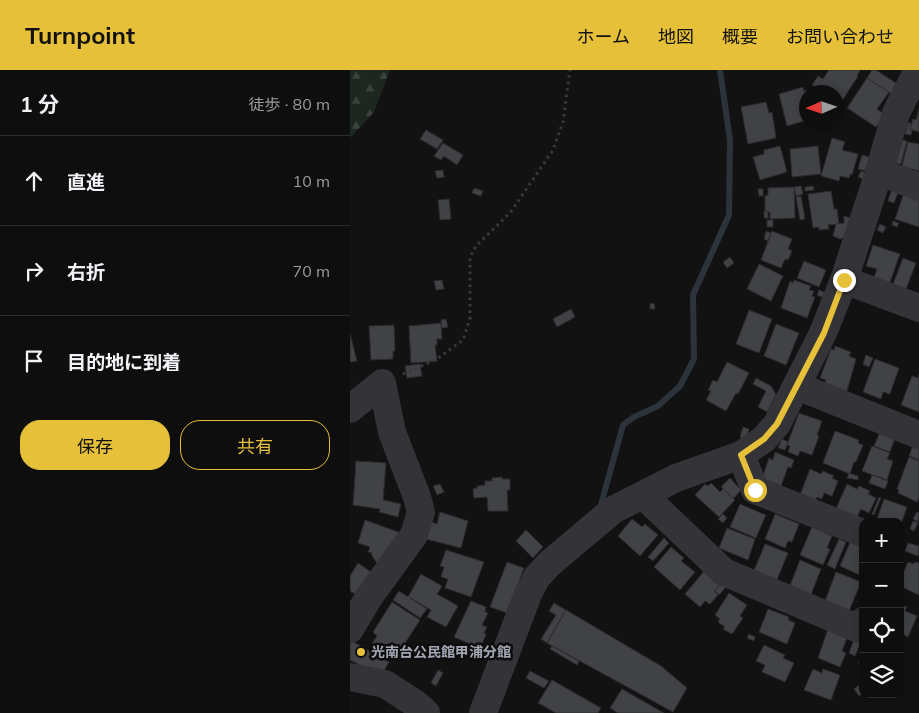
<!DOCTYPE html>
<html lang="ja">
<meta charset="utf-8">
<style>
:root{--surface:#0e0e0e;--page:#1c1c1c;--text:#f1f3f6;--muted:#9b9c9e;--line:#2e2e2e;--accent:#e5c038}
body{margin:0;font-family:Mulish,"Noto Sans JP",sans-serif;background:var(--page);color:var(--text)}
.controls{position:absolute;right:15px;bottom:15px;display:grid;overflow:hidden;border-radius:10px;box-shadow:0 2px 8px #0003}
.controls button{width:45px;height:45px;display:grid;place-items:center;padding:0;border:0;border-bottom:1px solid var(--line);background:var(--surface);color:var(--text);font:25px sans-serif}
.compass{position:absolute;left:449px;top:15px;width:45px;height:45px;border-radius:50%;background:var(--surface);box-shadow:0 2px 8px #0003;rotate:267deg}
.stop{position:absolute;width:15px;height:15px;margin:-11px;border:4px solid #e5c038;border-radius:50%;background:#fff}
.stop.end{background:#e5c038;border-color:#fff;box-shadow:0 1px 5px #0008}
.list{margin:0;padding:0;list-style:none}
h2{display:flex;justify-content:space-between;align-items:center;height:65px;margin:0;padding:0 20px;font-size:21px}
h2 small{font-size:16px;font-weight:400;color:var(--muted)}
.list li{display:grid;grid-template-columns:32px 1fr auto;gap:15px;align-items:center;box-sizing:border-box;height:90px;padding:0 20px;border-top:1px solid var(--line)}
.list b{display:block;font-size:19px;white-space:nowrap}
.list em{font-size:16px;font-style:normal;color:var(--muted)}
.actions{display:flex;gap:10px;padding:15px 20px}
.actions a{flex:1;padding:11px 0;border:1px solid var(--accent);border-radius:20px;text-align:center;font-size:18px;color:var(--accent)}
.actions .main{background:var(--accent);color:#111}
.icon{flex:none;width:28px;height:28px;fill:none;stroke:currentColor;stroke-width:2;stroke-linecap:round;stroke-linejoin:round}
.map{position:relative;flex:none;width:569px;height:643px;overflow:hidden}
header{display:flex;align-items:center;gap:30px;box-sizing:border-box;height:70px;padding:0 25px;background:var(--accent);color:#111}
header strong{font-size:24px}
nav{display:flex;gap:28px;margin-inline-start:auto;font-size:18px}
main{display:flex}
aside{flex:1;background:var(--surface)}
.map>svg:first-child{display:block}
.forest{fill:url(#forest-firs)}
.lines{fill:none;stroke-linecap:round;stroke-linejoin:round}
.stream{stroke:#2c333b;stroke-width:6}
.building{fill:#414246;stroke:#2c2c2f}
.path{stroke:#393a3f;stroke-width:3;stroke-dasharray:2.5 4;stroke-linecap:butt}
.minor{stroke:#333338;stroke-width:28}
.route{stroke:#e5c038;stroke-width:6}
.poi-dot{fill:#e5c038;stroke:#0d0d0e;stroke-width:2}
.labels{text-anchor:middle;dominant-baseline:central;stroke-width:5;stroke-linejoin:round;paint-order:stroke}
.poi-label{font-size:14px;font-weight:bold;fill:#a4a7b3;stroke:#0d0d0e;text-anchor:start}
</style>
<header>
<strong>Turnpoint</strong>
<nav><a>ホーム</a><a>地図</a><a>概要</a><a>お問い合わせ</a></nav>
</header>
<main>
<aside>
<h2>1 分<small>徒歩 · 80 m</small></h2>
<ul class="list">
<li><svg class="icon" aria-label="ahead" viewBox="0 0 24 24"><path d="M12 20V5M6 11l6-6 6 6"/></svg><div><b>直進</b></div><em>10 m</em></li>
<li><svg class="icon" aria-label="right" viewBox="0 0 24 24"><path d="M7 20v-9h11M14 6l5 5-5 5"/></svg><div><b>右折</b></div><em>70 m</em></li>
<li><svg class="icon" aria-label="arrive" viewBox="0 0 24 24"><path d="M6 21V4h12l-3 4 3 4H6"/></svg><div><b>目的地に到着</b></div></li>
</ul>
<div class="actions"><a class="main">保存</a><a>共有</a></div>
</aside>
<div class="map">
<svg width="569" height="643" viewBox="0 0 569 643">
<defs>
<pattern id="forest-firs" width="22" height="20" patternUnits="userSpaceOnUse" patternTransform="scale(1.25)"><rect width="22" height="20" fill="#1e2620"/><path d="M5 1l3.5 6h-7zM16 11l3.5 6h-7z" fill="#3c433e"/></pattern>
</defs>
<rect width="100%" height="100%" fill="#121213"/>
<!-- forest -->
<path class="forest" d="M0,0h40l-16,42 -24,26z"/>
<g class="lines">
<!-- stream -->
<path class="stream" d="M250,438l23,-83 11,-8 24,-11 22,-20 14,-27 -1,-64 36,-80 1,-75 -10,-70"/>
</g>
<!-- building -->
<g class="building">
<path d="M479,0h31l-3,6h1l-18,28 -3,-3v-9h-14l-11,-7 6,-9 5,3z"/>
<path d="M522,0h4l23,15 -6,10 -26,-17z"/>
<path d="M517,8l22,14 -12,17 8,6 -9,12 -29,-19z"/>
<path d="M453,17l1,4 4,-1v2h-1v28l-20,6 -8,-32z"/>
<path d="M416,32l3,11 3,-1 4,26 -28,6 -7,-37z"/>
<path d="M569,38v24l-9,-3 3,-10 3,1z"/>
<path d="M558,53h3l-1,7h2l-1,5 -6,-1z"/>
<path d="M76,60l17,10 -6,9 -17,-10z"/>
<path d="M482,68l13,4 -3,8 16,4 -6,21 -2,-1 -1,4 -9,-2 -1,5 -18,-5z"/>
<path d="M552,70l5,1 -6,23 -5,-1z"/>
<path d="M558,72l11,2v27l-17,-5z"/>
<path d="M93,73l20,12 -6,10 -13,-9 -3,4 -7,-4z"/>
<path d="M430,76l7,26 -27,8 -7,-23 11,-3v-4z"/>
<path d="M468,76l3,28 -29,3 -2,-28z"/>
<path d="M512,85l8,2 -4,14 -8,-2z"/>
<path d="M93,100l1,7 -7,1 -2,-7z"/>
<path d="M511,101l4,2 -2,6 -5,-2z"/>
<path d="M451,116l2,8 -7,2 -2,-9z"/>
<path d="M463,116l1,4 -9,1v-4z"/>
<path d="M444,117l1,31 -25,1v-7h-5v-16l3,-1v-7z"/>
<path d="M124,118l9,3 -2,5 -9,-3z"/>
<path d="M542,118l7,2 -5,13 -6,-2z"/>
<path d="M408,119h5v7h-4z"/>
<path d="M481,121l3,18h3l2,15 -11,1 1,4 -10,1v-3l-6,1 -5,-34z"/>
<path d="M554,123l15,6v28l-24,-8z"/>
<path d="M451,126l4,23 -5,1 -4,-23z"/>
<path d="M99,129l2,20 -11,1 -2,-20z"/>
<path d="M414,141l4,1v6h-4z"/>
<path d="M494,146l9,3 -8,18 -5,2 -7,-3 3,-12 8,-1z"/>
<rect x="417" y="150" width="6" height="7"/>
<path d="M543,151l6,2 -2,4 -5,-2z"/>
<path d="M530,154l6,3 -3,6 -6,-3z"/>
<path d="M416,161l5,2 -3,8 -4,-2z"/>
<path d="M422,161l20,8 -4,10 4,2 -4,9 -3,-1 -4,9 -20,-8z"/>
<path d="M523,175l27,9 -11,31 -16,-5 4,-11 -11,-3z"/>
<path d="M380,187l4,6 -7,5 -4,-6z"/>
<path d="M553,188l13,5 -10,26 -13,-5z"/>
<path d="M454,191l22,9 -7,17 -22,-9z"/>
<path d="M409,194l24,12 -12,25 -24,-12z"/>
<path d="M92,210l2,9 -8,1 -2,-9z"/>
<path d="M444,210l17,6 -2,4 5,1 -2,5 3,1 -8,21 -26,-10 9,-27 3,2z"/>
<path d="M469,220l7,3 -2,5 -7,-3z"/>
<path d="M304,233l1,6h-5v-5z"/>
<path d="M221,239l4,8 -18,10 -4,-8z"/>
<path d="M399,240l23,9 -13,34 -23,-9z"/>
<path d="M96,249l2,8 -6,1 -1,-8z"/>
<path d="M91,253l1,16h-5v6h-2l2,16 -26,2 -2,-37z"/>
<path d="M426,254l23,9 -13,32 -22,-9z"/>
<path d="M44,255l1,26h-2v8l-22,1 -2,-34z"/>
<path d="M0,264l7,27 -7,1z"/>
<path d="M485,276l16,6 -2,4 7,3 -9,32 -23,-7 2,-4 -6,-2 11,-29 3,1z"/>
<path d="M516,285l7,3 -4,9 -6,-3z"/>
<path d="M525,289l24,9 -9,26 -7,-2 -2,7 -18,-7z"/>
<path d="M377,292l22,11 -11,21 -2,-1 -10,18 -20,-11 5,-9 -3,-1 5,-10 4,2z"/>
<path d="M70,294l2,12 -15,2 -2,-12z"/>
<path d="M569,305v37l-18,-7 11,-29 6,2z"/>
<path d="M406,308l15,8 5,9 -9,17 -9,-5 8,-16 -13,-7z"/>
<path d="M449,343l23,8 -5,14 2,1 -7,19 -12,-4 -2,5 -10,-4 2,-6 -3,-1z"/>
<path d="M393,357l6,2 -3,10 -6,-2z"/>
<path d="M485,361l24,9 -1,3 5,2 -7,17h-2l-4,12 -27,-11z"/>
<path d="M530,362l15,6 -5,14 -16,-6z"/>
<path d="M432,369l6,3 -3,8 -7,-2z"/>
<path d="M563,375l6,2v13l-10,-4z"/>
<path d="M522,376l18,7 -3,6 6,2 -6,19 -25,-9z"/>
<path d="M425,382l19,8 -3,8 -3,-1 -7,19 -17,-7 1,-2 -2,-1 6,-18 4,2z"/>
<path d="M559,387l10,4v36l-2,5 -19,-9 1,-3 -2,-1z"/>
<path d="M6,391l30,2 -3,37 18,4 -3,13 -19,-5 1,-3 -27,-4z"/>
<path d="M460,399l11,5 2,-3 11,5 -2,2 6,3 -6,15 -8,-3 -2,6 -5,-2 -2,4 -15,-6z"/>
<path d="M499,403l9,3v4l-11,-2z"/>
<path d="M522,405l16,6 -3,8 -16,-6z"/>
<path d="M152,407v2h8v11h-3l1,21h-20l-1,-14 -13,1 -1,-9 4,-1v-2l8,-1v-4h7v-3z"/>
<path d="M380,408l11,12 -8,9 -12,-12z"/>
<path d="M361,413l9,9 3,-3 12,11 -16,17 -24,-22 10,-11 3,2z"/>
<path d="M90,414l4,8 -7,3 -4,-9z"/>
<path d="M497,414l10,5 2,-3 11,5 -2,3 8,4 -7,15 -8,-4 -4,8 -22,-6z"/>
<path d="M529,427l2,1 -7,17 -2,-1z"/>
<path d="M534,429l23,8 -7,20v-5h-24z"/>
<path d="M390,434l26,11 -10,23 -26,-11z"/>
<path d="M90,442l28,9 -7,27 -35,-9 5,-17 6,2z"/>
<path d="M567,442l2,1 -1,9 -5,-3z"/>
<path d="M373,444l4,4 -4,5 -5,-4z"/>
<path d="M425,444l24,10 -7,18 -4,-1 -3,7 -20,-9z"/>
<path d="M282,449l10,8 3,-3 13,11 -18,21 -22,-20z"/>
<path d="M15,450l36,13 -21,35 -9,-14 1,-1 -4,-1 2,-5 -12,-4z"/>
<path d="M563,451l5,2 -4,8 -4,-2z"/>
<path d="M462,457l20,9 -5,12 3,1 -7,16 -23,-10z"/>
<path d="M377,458l28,11 -7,21 -29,-12z"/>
<path d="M176,460l17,17 -10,11 -17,-17z"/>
<path d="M314,468l5,5 -16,18 -5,-4z"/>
<path d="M489,469l7,3 -11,27 -8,-4z"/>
<path d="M501,470l12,5v23l-3,7 -20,-9z"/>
<path d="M558,473l11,3 -1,10 -13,-5z"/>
<path d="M415,474l23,9 -12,29 -23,-9z"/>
<path d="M321,477l13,11 -3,3 14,11 -15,18 -26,-23z"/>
<path d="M96,480l38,12 -13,35 -26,-9 3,-9 -7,-2 3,-10 -4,-1z"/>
<path d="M450,490l21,9 -11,28 -21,-9z"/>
<path d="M157,492l17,6 -17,45 -17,-6z"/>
<path d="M558,492l6,2 1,-2 4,1v32l-19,-9v-6z"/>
<path d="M8,493l13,9 -7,27 -14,-8v-15z"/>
<path d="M355,500l16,14 -7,7 4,4 -8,9 -5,-3 -5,6 -15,-13z"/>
<path d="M486,502l25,10 -12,29 -24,-10z"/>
<path d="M71,504l21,12 -5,8 21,12 -12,21 -19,-10 4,-7 -21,-12 17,11 -7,9 -27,-18 6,-9 9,6z"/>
<path d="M371,513l5,4 -7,8 -4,-4z"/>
<path d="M379,523l18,12 -7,11 3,2 -11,16 -9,-5 2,-2 -7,-5 2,-3 -5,-4z"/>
<path d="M121,531l15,6 -1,5 3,1 -6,12 5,2 -3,6 2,1 -4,10 -3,-1 -2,4 -23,-10z"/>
<path d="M42,532l28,18 -26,40 -23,-15 6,-9 -4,-4z"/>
<path d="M204,533l12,7 -19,33 -6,-4 15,-24 -7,-4z"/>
<path d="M550,535l7,2 -2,4 12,5 -9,21 -8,-4z"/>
<path d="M418,539l21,8 -1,3 7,3 -8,21 -28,-12z"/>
<path d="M216,540l95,56 26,22 -14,24 -126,-69z"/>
<path d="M478,559l19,9 -5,13 4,2 -6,14 -22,-9z"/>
<path d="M399,564l6,3 -1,4 -7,-3z"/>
<path d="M504,569l7,3 -6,14 -6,-3z"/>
<path d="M2,571l37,21 -8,14 -31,-16v-16z"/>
<path d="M414,575l21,10 -2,3 11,5 -9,19 -23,-10 3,-7 -9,-4z"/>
<path d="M202,576l27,15 -2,4 -27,-16z"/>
<path d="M513,582v13l-5,-2z"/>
<path d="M463,599l9,4 1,-4 17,6 -9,25 -27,-10z"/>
<path d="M88,600l5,3 -7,13 -5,-3z"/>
<path d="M180,601l19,10 -5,7 -18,-10z"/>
<path d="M202,610l49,28 -3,5h-42l-18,-10z"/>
<path d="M513,612v11l-4,3 -5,-7z"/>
<path d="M272,619l42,24h-46l-8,-5z"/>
</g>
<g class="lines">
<!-- path -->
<path class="path" d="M53,304l34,-15 26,-19 7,-21v-62l6,-11 34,-33 43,-63 10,-28 7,-52"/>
<!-- minor -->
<g class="minor">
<path d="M529,102l40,15"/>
<path d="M494,210l75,28"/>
<path d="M447,316l122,49"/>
<path d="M0,339l32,-26 10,49 25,65 4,15 -7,23 -45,62 -19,32"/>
<path d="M391,385l14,35 108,43"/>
<path d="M294,426l80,76 135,57 4,-8"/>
<path d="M0,607l35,7 31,20 10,9"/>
<path d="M133,643l45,-119 9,-17 12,-13 64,-54 63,-32 65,-23 23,-16 13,-15 46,-91 21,-53 35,-108 17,-59 22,-43"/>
</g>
</g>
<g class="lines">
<!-- route -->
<path class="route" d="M405,420l-14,-35 23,-16 13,-15 47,-91 20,-53"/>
</g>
<!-- markers -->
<circle class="poi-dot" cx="11" cy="582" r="5"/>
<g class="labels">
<!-- poi labels -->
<g class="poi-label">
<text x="21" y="582">光南台公民館甲浦分館</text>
</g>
</g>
</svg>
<div class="controls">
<button>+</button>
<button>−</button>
<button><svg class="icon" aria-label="locate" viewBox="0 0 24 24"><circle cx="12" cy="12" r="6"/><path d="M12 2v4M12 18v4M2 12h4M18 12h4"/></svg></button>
<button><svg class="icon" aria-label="layers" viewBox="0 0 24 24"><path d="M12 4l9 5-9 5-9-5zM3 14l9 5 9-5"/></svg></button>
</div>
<svg class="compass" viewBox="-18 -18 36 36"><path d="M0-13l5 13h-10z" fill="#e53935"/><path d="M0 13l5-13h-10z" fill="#9b9c9e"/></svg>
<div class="stop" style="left:405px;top:420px"></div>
<div class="stop end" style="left:494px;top:210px"></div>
</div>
</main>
